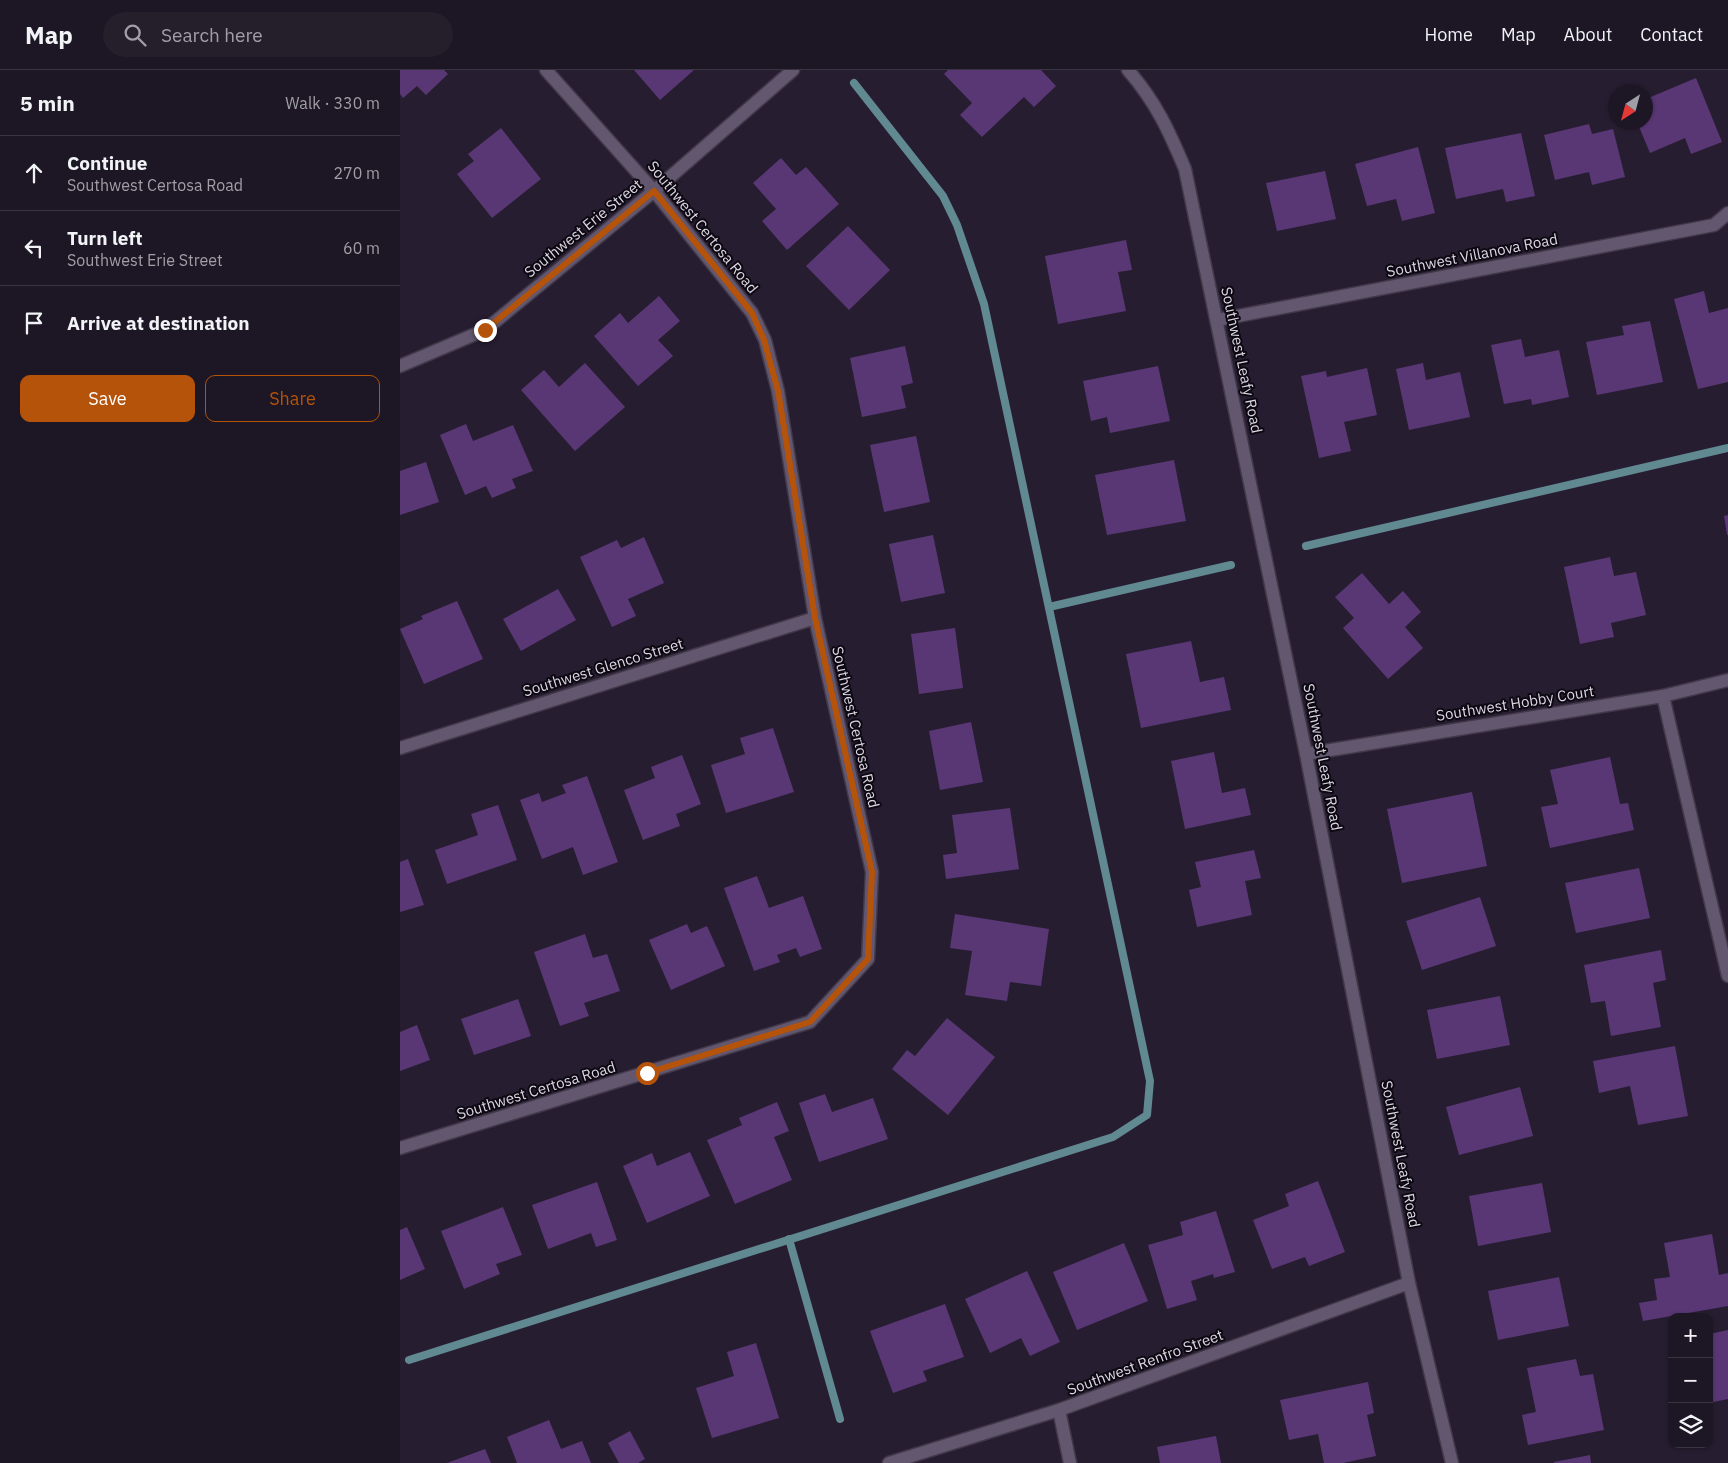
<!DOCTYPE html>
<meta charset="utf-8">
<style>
:root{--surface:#1d1624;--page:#251f2c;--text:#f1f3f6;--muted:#a09fa6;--line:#3b3541;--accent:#b45309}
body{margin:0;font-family:"IBM Plex Sans",sans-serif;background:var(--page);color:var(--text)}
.controls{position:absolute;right:15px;bottom:15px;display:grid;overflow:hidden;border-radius:10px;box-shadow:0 1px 4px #0004}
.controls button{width:45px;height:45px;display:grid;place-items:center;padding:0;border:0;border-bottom:1px solid var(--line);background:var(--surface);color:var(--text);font:25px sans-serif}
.compass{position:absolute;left:1208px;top:15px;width:45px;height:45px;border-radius:50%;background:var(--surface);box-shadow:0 1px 4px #0004;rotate:216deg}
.stop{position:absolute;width:15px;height:15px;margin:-11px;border:4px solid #b45309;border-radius:50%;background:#fff}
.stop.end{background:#b45309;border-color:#fff;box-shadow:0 1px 5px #0008}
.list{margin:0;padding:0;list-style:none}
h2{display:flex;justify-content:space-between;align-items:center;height:65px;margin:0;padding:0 20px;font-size:21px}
h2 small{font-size:16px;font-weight:400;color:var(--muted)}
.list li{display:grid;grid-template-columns:32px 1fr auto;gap:15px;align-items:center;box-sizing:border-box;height:75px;padding:0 20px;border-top:1px solid var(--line)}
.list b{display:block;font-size:19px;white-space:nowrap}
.list p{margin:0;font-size:16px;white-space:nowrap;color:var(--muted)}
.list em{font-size:16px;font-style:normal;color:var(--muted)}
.actions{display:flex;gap:10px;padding:15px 20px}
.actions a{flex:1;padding:11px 0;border:1px solid var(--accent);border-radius:10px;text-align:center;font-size:18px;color:var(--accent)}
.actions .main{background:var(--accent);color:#fff}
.icon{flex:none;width:28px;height:28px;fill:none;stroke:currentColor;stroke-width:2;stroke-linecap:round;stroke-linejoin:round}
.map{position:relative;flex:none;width:1328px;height:1393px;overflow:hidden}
header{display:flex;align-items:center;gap:30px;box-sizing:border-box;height:70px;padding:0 25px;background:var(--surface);border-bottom:1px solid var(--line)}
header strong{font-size:24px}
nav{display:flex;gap:28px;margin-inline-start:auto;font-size:18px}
.search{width:350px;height:45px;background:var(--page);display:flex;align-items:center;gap:12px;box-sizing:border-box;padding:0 18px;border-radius:28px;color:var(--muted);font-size:19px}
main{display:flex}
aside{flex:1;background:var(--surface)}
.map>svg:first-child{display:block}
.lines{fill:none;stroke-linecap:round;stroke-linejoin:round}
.stream{stroke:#608992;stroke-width:8}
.building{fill:#593775}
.minor-casing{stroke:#413849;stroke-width:15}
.minor{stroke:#62576e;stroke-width:12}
.route{stroke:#b45309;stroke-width:6}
.labels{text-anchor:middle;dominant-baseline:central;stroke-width:4;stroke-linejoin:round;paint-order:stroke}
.street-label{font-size:15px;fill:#ddd7e4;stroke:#0d0912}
</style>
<header>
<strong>Map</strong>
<div class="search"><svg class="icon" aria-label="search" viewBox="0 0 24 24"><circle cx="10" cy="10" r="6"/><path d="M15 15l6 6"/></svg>Search here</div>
<nav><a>Home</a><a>Map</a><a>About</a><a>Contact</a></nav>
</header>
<main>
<aside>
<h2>5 min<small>Walk · 330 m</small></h2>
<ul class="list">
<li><svg class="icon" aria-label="ahead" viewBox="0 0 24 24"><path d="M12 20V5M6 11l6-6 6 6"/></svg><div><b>Continue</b><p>Southwest Certosa Road</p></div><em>270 m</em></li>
<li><svg class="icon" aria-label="left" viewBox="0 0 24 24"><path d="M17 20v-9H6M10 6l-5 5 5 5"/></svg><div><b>Turn left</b><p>Southwest Erie Street</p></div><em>60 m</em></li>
<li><svg class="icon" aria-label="arrive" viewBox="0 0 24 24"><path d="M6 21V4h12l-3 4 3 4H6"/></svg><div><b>Arrive at destination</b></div></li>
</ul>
<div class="actions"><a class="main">Save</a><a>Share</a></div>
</aside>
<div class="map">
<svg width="1328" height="1393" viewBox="0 0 1328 1393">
<rect width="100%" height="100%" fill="#271d30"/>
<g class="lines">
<!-- stream -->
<g class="stream">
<path d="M906,476l422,-98"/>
<path d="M649,537l182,-42"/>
<path d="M389,1169l51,180"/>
<path d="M9,1290l704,-223 34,-22 3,-34 -166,-777 -27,-79 -14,-29 -89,-113"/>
</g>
</g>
<!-- building -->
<g class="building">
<path d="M0,0h44l4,4 -22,21 -9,-9 -14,12 -3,-4z"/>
<path d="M234,0h60l-34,30z"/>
<path d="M548,0h93l15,16 -22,21 -10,-10 -42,40 -22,-22 12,-12 -28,-29z"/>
<path d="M1296,8l26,64 -31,12 -6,-16 -35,15 -13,-31h9v-23z"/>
<path d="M1189,54l3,10 21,-5 12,48 -33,8 -3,-13 -34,8 -11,-45z"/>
<path d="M101,58l40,51 -49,39 -35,-44 17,-13 -6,-7z"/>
<path d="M1121,63l14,63 -29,6 -3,-13 -47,10 -11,-51z"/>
<path d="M1018,77l17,66 -33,8 -6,-22 -29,7 -12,-42z"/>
<path d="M381,88l15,17 10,-8 33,37 -52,46 -25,-29 14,-12 -23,-26z"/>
<path d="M925,101l11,48 -59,12 -11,-48z"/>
<path d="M448,156l42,44 -41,40 -43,-44z"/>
<path d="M726,170l6,30 -14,2 8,39 -68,13 -13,-68z"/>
<path d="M1304,221l5,22 19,-5v74l-30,7 -24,-90z"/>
<path d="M259,226l21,25 -22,19 15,16 -35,30 -44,-50 26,-23 8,10z"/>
<path d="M1250,251l13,61 -66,13 -11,-53 38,-7 -2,-9z"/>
<path d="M1121,269l4,18 34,-7 10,47 -37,8 -1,-6 -27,5 -13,-59z"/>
<path d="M505,276l8,37 -12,3 5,22 -44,9 -12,-59z"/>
<path d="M185,293l40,44 -50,44 -54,-61 23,-20 15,17z"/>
<path d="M1023,293l3,17 34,-8 10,45 -61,13 -13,-61z"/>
<path d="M758,296l12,55 -60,12 -3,-16 -16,4 -8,-40z"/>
<path d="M967,298l10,47 -33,7 7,29 -32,7 -18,-82 25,-5 1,6z"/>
<path d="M66,354l7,17 40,-16 20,46 -21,8 4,9 -24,10 -6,-12 -21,9 -25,-60z"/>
<path d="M516,366l14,66 -46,10 -14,-67z"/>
<path d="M774,390l12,61 -79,14 -12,-60z"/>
<path d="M26,392l13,40 -39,13v-44z"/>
<path d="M1328,445v20h-1l-3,-19z"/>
<path d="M533,465l12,58 -44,9 -12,-58z"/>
<path d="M244,467l20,46 -36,16 8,17 -24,11 -32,-70 37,-17 4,8z"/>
<path d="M1210,487l4,19 22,-4 10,43 -35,8 3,14 -34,7 -16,-77z"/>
<path d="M962,503l27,31 14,-13 18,21 -16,15 18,21 -35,31 -45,-51 11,-10 -19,-21z"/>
<path d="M158,519l18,31 -55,31 -18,-32z"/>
<path d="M57,531l26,58 -59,25 -24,-55 23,-10 -2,-3z"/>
<path d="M555,558l8,60 -44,6 -8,-60z"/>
<path d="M791,571l9,41 24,-5 7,33 -90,18 -15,-74z"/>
<path d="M571,652l12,60 -43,8 -11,-59z"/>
<path d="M373,658l21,64 -68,21 -15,-48 34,-11 -5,-16z"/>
<path d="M814,682l8,41 23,-5 6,27 -66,14 -14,-68z"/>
<path d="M282,685l19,49 -25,10 4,12 -37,14 -19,-50 31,-12 -4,-11z"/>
<path d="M1210,687l10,47 8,-1 6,27 -84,18 -9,-41 17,-3 -8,-34z"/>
<path d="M187,706l31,86 -35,13 -10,-28 -31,12 -22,-59 19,-7 3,9 24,-9 -4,-8z"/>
<path d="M1072,722l15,74 -85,17 -15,-74z"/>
<path d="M98,735l19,55 -70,24 -12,-34 43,-15 -7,-21z"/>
<path d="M610,738l9,61 -73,10 -3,-24 14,-2 -5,-38z"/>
<path d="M854,780l7,28 -16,3 7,34 -55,12 -8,-37 12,-3 -6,-25z"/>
<path d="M8,789l16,46 -24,7v-50z"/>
<path d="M1239,798l11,50 -74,15 -11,-50z"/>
<path d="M357,806l12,32 34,-12 19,53 -22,8 -4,-9 -19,7 3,7 -26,9 -30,-83z"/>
<path d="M1080,827l16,49 -74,24 -16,-49z"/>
<path d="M555,844l94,15 -8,57 -31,-4 -3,19 -42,-6 7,-44 -22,-3z"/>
<path d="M287,854l4,9 16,-7 18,40 -54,24 -22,-50z"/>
<path d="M185,864l8,24 14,-4 13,37 -36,12 5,13 -29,10 -26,-74z"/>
<path d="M1261,880l5,30 -13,3 8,44 -50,9 -6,-35 -14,2 -7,-38z"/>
<path d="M1100,926l10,49 -73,14 -10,-49z"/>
<path d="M118,929l13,37 -57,19 -13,-36z"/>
<path d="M547,948l48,39 -47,58 -56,-46 15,-19 8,6z"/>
<path d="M17,955l13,35 -30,11v-39z"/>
<path d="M1275,976l13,70 -50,9 -8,-39 -31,7 -6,-32z"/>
<path d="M1120,1017l13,49 -74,19 -13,-48z"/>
<path d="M425,1024l7,18 41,-14 15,41 -69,23 -20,-59z"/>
<path d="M377,1032l12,29 -15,6 18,43 -57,24 -28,-64 35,-15 -3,-7z"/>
<path d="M290,1082l20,44 -63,27 -24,-57 29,-13 5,13z"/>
<path d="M918,1111l27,71 -36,14 -4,-9 -33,12 -19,-49 36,-14 -4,-12z"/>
<path d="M197,1112l20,58 -21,7 -5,-14 -43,16 -16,-44z"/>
<path d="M1142,1113l9,49 -73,14 -9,-50z"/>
<path d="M103,1137l19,48 -26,9 4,10 -36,15 -23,-58z"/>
<path d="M816,1141l19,61 -21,6 -1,-4 -22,7 6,19 -30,9 -19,-64 35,-10 -3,-13z"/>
<path d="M7,1157l18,42 -25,11v-50z"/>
<path d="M1312,1164l7,41 9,-2v33l-85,15 -4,-18 18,-3 -3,-21 16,-2 -6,-34z"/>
<path d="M724,1173l24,58 -71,29 -24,-58z"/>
<path d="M627,1201l33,71 -30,14 -9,-18 -31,15 -25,-54z"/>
<path d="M1159,1207l10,49 -71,14 -10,-49z"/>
<path d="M545,1234l19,53 -41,14 4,10 -34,12 -23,-62z"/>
<path d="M1328,1260v69l-19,4v-69z"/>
<path d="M356,1273l23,75 -67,20 -16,-50 38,-12 -7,-24z"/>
<path d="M1176,1289l4,17 13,-2 11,56 -76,15 -6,-30 14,-3 -9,-44z"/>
<path d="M968,1312l6,31 -7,2 9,41 -33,7h-19l-6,-29 -29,6 -9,-40z"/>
<path d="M149,1350l12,29 21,-8 9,22h-74l-10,-26z"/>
<path d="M230,1361l15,28 -7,4h-19l-11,-20z"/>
<path d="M816,1366l5,27h-61l-3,-16z"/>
<path d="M85,1379l6,14h-44z"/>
<path d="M1190,1385l1,8h-37v-1z"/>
</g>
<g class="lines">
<defs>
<g id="minor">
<path d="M728,0c28,32 41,61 57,99l121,585 103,529 43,180"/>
<path d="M817,250l497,-95 14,-12"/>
<path d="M0,296l85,-36 169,-139 139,-121"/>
<path d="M1263,626l65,280"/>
<path d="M0,678l415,-130"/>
<path d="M906,684l357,-58 65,-16"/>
<path d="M0,1078l410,-126 58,-63 4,-87 -57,-254 -37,-227 -13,-51 -13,-27 -98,-122 -108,-121"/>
<path d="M659,1340l11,53"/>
<path d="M489,1393l170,-53 350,-127"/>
</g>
</defs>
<!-- minor casing -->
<use href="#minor" class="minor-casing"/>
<!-- minor -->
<use href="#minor" class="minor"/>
</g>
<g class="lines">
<!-- route -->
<path class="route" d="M85,260l169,-139 98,122 12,27 14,51 37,227 57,254 -4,87 -58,63 -163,51"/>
</g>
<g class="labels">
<!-- street labels -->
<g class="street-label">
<text transform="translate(303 157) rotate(51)">Southwest Certosa Road</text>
<text transform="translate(183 158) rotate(-39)">Southwest Erie Street</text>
<text transform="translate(1072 185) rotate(-11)">Southwest Villanova Road</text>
<text transform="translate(842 290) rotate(78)">Southwest Leafy Road</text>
<text transform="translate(203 597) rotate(-17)">Southwest Glenco Street</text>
<text transform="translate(1115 633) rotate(-9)">Southwest Hobby Court</text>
<text transform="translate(456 657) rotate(77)">Southwest Certosa Road</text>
<text transform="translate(923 687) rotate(79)">Southwest Leafy Road</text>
<text transform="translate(136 1020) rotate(-17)">Southwest Certosa Road</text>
<text transform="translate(1001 1084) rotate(79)">Southwest Leafy Road</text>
<text transform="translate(745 1292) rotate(-20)">Southwest Renfro Street</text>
</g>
</g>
</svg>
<div class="controls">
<button>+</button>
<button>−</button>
<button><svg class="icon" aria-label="layers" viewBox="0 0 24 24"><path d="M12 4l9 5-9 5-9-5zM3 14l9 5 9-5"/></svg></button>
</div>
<svg class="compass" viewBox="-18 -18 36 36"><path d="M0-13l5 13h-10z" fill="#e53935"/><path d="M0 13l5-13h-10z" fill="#a09fa6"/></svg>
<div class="stop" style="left:247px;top:1003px"></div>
<div class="stop end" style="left:85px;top:260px"></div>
</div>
</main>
